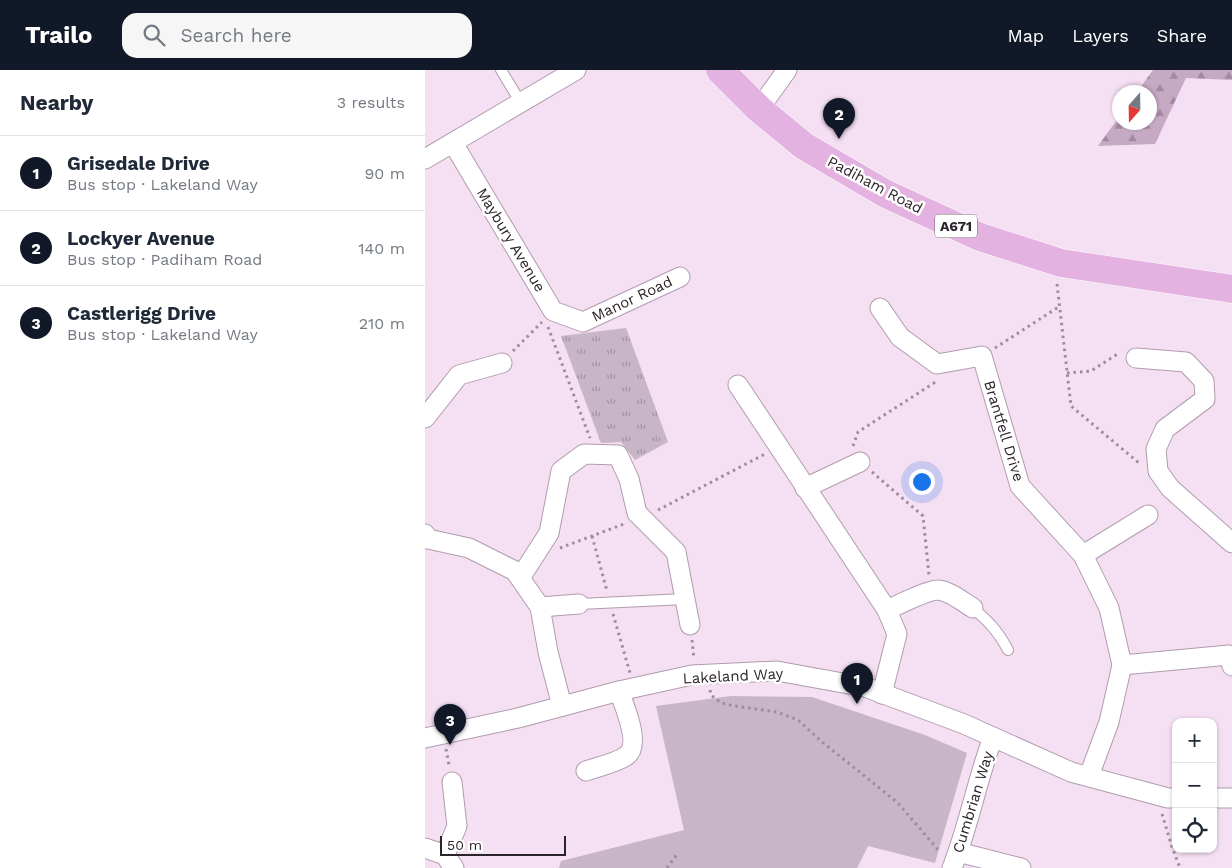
<!DOCTYPE html>
<meta charset="utf-8">
<style>
:root{--surface:#fff;--page:#f6f6f7;--text:#1f2937;--muted:#747a83;--line:#e0e1e3;--accent:#111827}
body{margin:0;font-family:"Work Sans",sans-serif;background:var(--page);color:var(--text)}
.controls{position:absolute;right:15px;bottom:15px;display:grid;overflow:hidden;border-radius:10px;box-shadow:0 1px 4px #0004}
.controls button{width:45px;height:45px;display:grid;place-items:center;padding:0;border:0;border-bottom:1px solid var(--line);background:var(--surface);color:var(--text);font:25px sans-serif}
.compass{position:absolute;left:687px;top:15px;width:45px;height:45px;border-radius:50%;background:var(--surface);box-shadow:0 1px 4px #0004;rotate:200deg}
.scale{position:absolute;left:15px;bottom:12px;width:126px;box-sizing:border-box;padding-left:5px;border:2px solid #2c242b;border-top:0;font-size:14px;line-height:18px;white-space:nowrap;color:#2c242b;-webkit-text-stroke:4px #fff;paint-order:stroke}
.you{position:absolute;left:496px;top:411px;width:18px;height:18px;margin:-12px;border:4px solid #fff;border-radius:50%;background:#1a73e8;box-shadow:0 0 0 8px #1a73e833}
.badge{display:grid;place-items:center;width:32px;height:32px;border-radius:50%;background:var(--accent);color:#fff;font-size:16px;font-weight:700}
.pin{position:absolute;translate:-50% -41px;filter:drop-shadow(0 1px 2px #0008)}
.pin::after{content:'';position:absolute;top:26px;width:18px;height:15px;background:inherit;clip-path:polygon(0 0,100% 0,50% 100%)}
.list{margin:0;padding:0;list-style:none}
h2{display:flex;justify-content:space-between;align-items:center;height:65px;margin:0;padding:0 20px;font-size:21px}
h2 small{font-size:16px;font-weight:400;color:var(--muted)}
.list li{display:grid;grid-template-columns:32px 1fr auto;gap:15px;align-items:center;box-sizing:border-box;height:75px;padding:0 20px;border-top:1px solid var(--line)}
.list b{display:block;font-size:19px;white-space:nowrap}
.list p{margin:0;font-size:16px;white-space:nowrap;color:var(--muted)}
.list em{font-size:16px;font-style:normal;color:var(--muted)}
.icon{flex:none;width:28px;height:28px;fill:none;stroke:currentColor;stroke-width:2;stroke-linecap:round;stroke-linejoin:round}
.map{position:relative;flex:none;width:807px;height:798px;overflow:hidden}
header{display:flex;align-items:center;gap:30px;box-sizing:border-box;height:70px;padding:0 25px;background:var(--accent);color:#fff}
header strong{font-size:24px}
nav{display:flex;gap:28px;margin-inline-start:auto;font-size:18px}
.search{width:350px;height:45px;background:var(--page);display:flex;align-items:center;gap:12px;box-sizing:border-box;padding:0 18px;border-radius:15px;color:var(--muted);font-size:19px}
main{display:flex}
aside{flex:1;background:var(--surface)}
.map>svg:first-child{display:block}
.grass{fill:url(#grass-tufts)}
.forest{fill:url(#forest-firs)}
.green{fill:#c8b5c6}
.lines{fill:none;stroke-linecap:round;stroke-linejoin:round}
.service-casing{stroke:#b09cae;stroke-width:12}
.minor-casing{stroke:#b09cae;stroke-width:21}
.primary-casing{stroke:#fff;stroke-width:29}
.path{stroke:#9d8d9c;stroke-width:3;stroke-dasharray:2.5 4;stroke-linecap:butt}
.service{stroke:#fff;stroke-width:10}
.minor{stroke:#fff;stroke-width:19}
.primary{stroke:#e3b2e0;stroke-width:28}
.labels{text-anchor:middle;dominant-baseline:central;stroke-width:5;stroke-linejoin:round;paint-order:stroke}
.shield{fill:#fff;stroke:#6b666b;stroke-width:1}
.shield-label{font-size:14px;font-weight:bold;fill:#2c242b}
.street-label{font-size:15px;fill:#2c242b;stroke:#fff}
</style>
<header>
<strong>Trailo</strong>
<div class="search"><svg class="icon" aria-label="search" viewBox="0 0 24 24"><circle cx="10" cy="10" r="6"/><path d="M15 15l6 6"/></svg>Search here</div>
<nav><a>Map</a><a>Layers</a><a>Share</a></nav>
</header>
<main>
<aside>
<h2>Nearby<small>3 results</small></h2>
<ul class="list">
<li><span class="badge">1</span><div><b>Grisedale Drive</b><p>Bus stop · Lakeland Way</p></div><em>90 m</em></li>
<li><span class="badge">2</span><div><b>Lockyer Avenue</b><p>Bus stop · Padiham Road</p></div><em>140 m</em></li>
<li><span class="badge">3</span><div><b>Castlerigg Drive</b><p>Bus stop · Lakeland Way</p></div><em>210 m</em></li>
</ul>
</aside>
<div class="map">
<svg width="807" height="798" viewBox="0 0 807 798">
<defs>
<pattern id="grass-tufts" width="24" height="20" patternUnits="userSpaceOnUse" patternTransform="scale(1.25)"><rect width="24" height="20" fill="#c8b5c6"/><path d="M3 7l-1-3M5 7V3M7 7l1-3M15 17l-1-3M17 17v-4M19 17l1-3" fill="none" stroke="#a393a1"/></pattern>
<pattern id="forest-firs" width="22" height="20" patternUnits="userSpaceOnUse" patternTransform="scale(1.25)"><rect width="22" height="20" fill="#c6aac4"/><path d="M5 1l3.5 6h-7zM16 11l3.5 6h-7z" fill="#a18a9f"/></pattern>
</defs>
<rect width="100%" height="100%" fill="#f5dff3"/>
<!-- grass -->
<path class="grass" d="M201,258l42,114 -33,18 -14,-18 -20,1 -40,-107z"/>
<!-- forest -->
<path class="forest" d="M728,0h79v10l-46,-2 -31,66 -57,2 21,-29v5h30v-30h-12z"/>
<!-- green -->
<path class="green" d="M306,626l81,1 113,38 42,18 -32,110 -67,-17 -11,22h-298l2,-7 123,-31 -28,-124z"/>
<g class="lines">
<defs>
<g id="service">
<path d="M76,0l20,33"/>
<path d="M154,534l106,-5"/>
<path d="M548,538c16,14 25,23 35,42"/>
</g>
<g id="minor">
<path d="M334,39l28,-39"/>
<path d="M28,73l100,168 30,11 97,-45"/>
<path d="M0,89l151,-89"/>
<path d="M455,238l20,29 37,27 45,-8 38,130 63,69 26,53 13,57 -13,57 -20,54"/>
<path d="M711,288l50,4 18,19 1,18 -40,30 -9,20 2,22 12,17 62,55"/>
<path d="M313,315l149,225 10,24 -15,60"/>
<path d="M0,348l34,-43 43,-12"/>
<path d="M380,418l55,-26"/>
<path d="M0,464l3,5 41,9 46,23 25,36 8,45 14,54"/>
<path d="M658,485l65,-40"/>
<path d="M95,508l29,-45 12,-62 23,-17 34,1 11,24 8,34 39,39 14,73"/>
<path d="M115,537l39,-3"/>
<path d="M462,540c11,-5 40,-20 51,-20 12,1 25,12 35,18"/>
<path d="M697,595l107,-10 3,11"/>
<path d="M0,668l93,-20 101,-27 73,-16 85,-4 88,16 99,37 107,48 97,26h8"/>
<path d="M161,701c11,-4 30,-8 40,-15 16,-10 -2,-51 -7,-65"/>
<path d="M788,728h19"/>
<path d="M0,778l20,7 9,13"/>
<path d="M533,782l63,16"/>
<path d="M20,785l12,-29 -5,-44"/>
<path d="M527,798c17,-43 25,-88 41,-131"/>
</g>
<path id="primary" d="M295,0l39,39 45,37 82,48 94,43 81,26 171,26"/>
</defs>
<!-- service casing -->
<use href="#service" class="service-casing"/>
<!-- minor casing -->
<use href="#minor" class="minor-casing"/>
<!-- primary casing -->
<use href="#primary" class="primary-casing"/>
<!-- path -->
<g class="path">
<path d="M632,214l14,122 68,57"/>
<path d="M123,257l42,111"/>
<path d="M570,278l65,-42"/>
<path d="M88,281l29,-29"/>
<path d="M642,303l24,-2 28,-18"/>
<path d="M428,376l5,-14 79,-51"/>
<path d="M447,402l51,44 6,59"/>
<path d="M233,440l107,-56"/>
<path d="M167,466l15,55"/>
<path d="M135,478l64,-24"/>
<path d="M188,544l17,59"/>
<path d="M267,570l2,19"/>
<path d="M285,620l1,5 10,8 14,3 42,6 21,8 23,21 77,62 42,49"/>
<path d="M21,679l3,16"/>
<path d="M737,744l10,33 8,21"/>
<path d="M242,798l11,-15"/>
</g>
<!-- service -->
<use href="#service" class="service"/>
<!-- minor -->
<use href="#minor" class="minor"/>
<!-- primary -->
<use href="#primary" class="primary"/>
</g>
<g class="labels">
<!-- shield labels -->
<rect class="shield" x="510" y="144.5" width="42" height="23" rx="4"/>
<g class="shield-label">
<text x="531" y="156">A671</text>
</g>
<!-- street labels -->
<g class="street-label">
<text transform="translate(450 115) rotate(28)">Padiham Road</text>
<text transform="translate(86 170) rotate(59)">Maybury Avenue</text>
<text transform="translate(207 229) rotate(-25)">Manor Road</text>
<text transform="translate(579 361) rotate(73)">Brantfell Drive</text>
<text transform="translate(308 606) rotate(-3)">Lakeland Way</text>
<text transform="translate(548 732) rotate(-73)">Cumbrian Way</text>
</g>
</g>
</svg>
<div class="controls">
<button>+</button>
<button>−</button>
<button><svg class="icon" aria-label="locate" viewBox="0 0 24 24"><circle cx="12" cy="12" r="6"/><path d="M12 2v4M12 18v4M2 12h4M18 12h4"/></svg></button>
</div>
<svg class="compass" viewBox="-18 -18 36 36"><path d="M0-13l5 13h-10z" fill="#e53935"/><path d="M0 13l5-13h-10z" fill="#747a83"/></svg>
<div class="scale">50 m</div>
<div class="you"></div>
<div class="pin badge" style="left:432px;top:634px">1</div>
<div class="pin badge" style="left:414px;top:69px">2</div>
<div class="pin badge" style="left:25px;top:675px">3</div>
</div>
</main>
